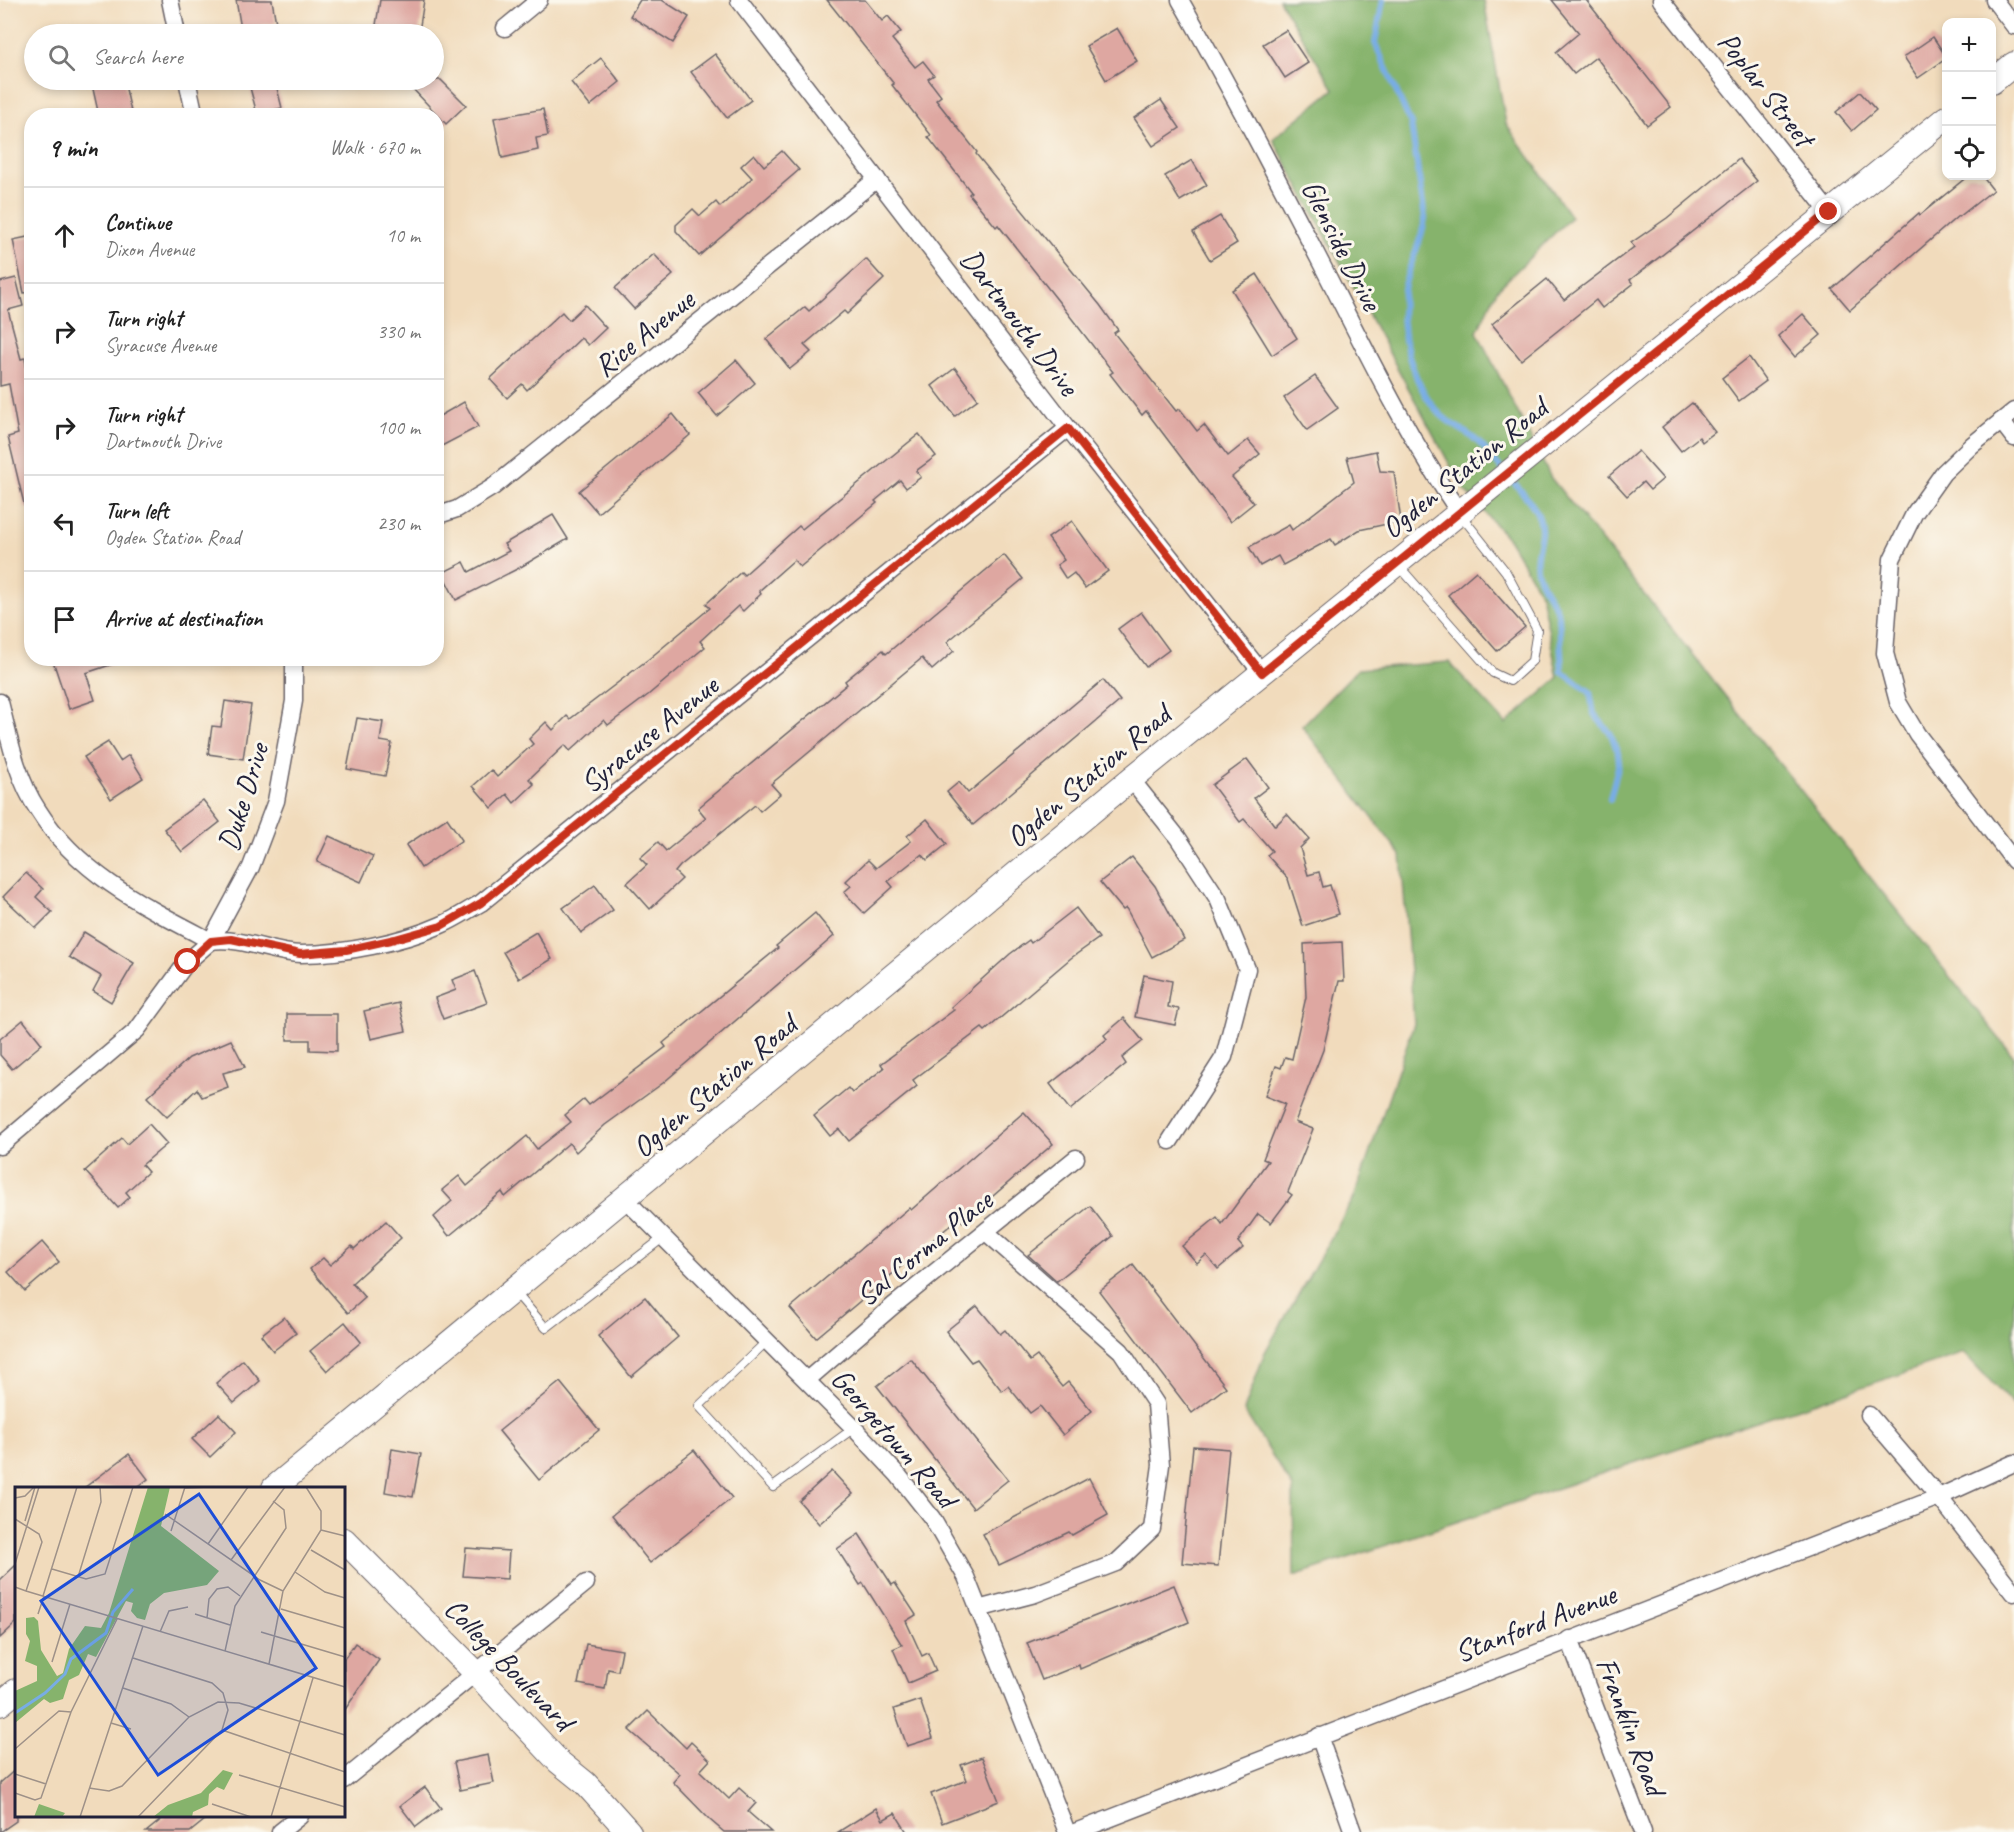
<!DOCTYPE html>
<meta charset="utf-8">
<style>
:root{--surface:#fff;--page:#f2f2f2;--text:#222;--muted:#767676;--line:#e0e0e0}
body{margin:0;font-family:Caveat,sans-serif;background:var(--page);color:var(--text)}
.controls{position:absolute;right:18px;top:18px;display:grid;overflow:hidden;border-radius:12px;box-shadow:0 3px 9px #0003}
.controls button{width:54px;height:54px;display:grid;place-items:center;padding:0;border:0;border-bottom:2px solid var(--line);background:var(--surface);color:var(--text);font:30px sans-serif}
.stop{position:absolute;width:18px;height:18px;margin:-14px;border:4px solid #c8321e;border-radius:50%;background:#fff}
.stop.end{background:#c8321e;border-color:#fff;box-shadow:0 2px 6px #0008}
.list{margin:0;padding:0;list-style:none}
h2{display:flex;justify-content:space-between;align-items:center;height:78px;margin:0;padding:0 24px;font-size:26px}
h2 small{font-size:20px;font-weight:400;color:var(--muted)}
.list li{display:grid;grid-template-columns:39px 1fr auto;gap:18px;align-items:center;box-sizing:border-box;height:96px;padding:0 24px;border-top:2px solid var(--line)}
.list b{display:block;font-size:22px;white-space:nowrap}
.list p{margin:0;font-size:20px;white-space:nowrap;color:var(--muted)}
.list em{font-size:20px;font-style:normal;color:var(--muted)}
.icon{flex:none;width:33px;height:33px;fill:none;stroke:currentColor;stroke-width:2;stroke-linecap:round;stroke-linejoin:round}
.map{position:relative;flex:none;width:2014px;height:1832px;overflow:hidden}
.search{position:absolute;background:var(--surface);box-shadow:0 3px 9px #0003;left:24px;top:24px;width:420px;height:66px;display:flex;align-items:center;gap:15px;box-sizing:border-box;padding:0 21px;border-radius:33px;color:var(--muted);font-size:22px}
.panel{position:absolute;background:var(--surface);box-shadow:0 3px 9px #0003;left:24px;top:108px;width:420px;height:558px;border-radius:24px}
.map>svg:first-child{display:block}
.forest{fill:#86b36c;stroke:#546a54;stroke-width:1.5}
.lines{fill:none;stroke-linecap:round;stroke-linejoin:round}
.stream{stroke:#78ade5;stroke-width:6}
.building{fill:#dea7a1}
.lane-casing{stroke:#6a6368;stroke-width:10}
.street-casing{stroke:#6a6368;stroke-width:19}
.secondary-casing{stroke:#6a6368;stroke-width:26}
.lane{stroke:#fff;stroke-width:8}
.street{stroke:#fff;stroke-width:16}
.secondary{stroke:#fff;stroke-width:24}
.route{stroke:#c8321e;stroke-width:8}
.labels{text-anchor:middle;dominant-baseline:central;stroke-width:6;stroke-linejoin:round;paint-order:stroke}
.street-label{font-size:30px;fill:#22223b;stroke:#fbf7ec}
.inset-river{fill:none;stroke:#78ade5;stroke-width:3}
.inset-road{fill:none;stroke:#9e9188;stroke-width:1.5}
.view{fill:#1d4ed8;fill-opacity:0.15;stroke:#1d4ed8;stroke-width:3}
.inset-edge{fill:none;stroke:#22223b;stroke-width:3}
</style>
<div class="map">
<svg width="2014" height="1832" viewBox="0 0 2014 1832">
<rect width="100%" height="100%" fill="#fbf7ec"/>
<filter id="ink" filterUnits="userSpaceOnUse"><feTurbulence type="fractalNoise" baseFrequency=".0167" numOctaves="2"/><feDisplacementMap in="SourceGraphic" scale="12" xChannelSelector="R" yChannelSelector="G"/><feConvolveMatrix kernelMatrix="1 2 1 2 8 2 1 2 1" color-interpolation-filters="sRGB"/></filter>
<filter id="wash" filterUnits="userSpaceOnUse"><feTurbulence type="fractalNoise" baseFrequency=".008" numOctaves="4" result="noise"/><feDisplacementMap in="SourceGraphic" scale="24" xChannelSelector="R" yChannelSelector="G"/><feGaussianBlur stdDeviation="1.35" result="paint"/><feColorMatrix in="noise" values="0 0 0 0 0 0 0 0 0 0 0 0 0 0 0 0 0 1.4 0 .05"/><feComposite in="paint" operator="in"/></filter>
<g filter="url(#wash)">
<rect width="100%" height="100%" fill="#f1dbbc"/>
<!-- forest -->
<path class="forest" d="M1279,0h205l22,124 65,93 -74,73 -20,42 74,146 463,579v349l-50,-53 -670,223 -1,-88 -49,-77 21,-59 89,-154 60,-174 -13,-169 -99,-129 56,-57 91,-7 57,62 52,-46 -17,-84 -32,-54 -47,-53 -189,-348 61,-50z"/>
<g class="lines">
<!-- stream -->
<g class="stream">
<path d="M1383,0l-8,43 36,81 14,94c-3,24 -15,43 -20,66 -9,41 5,97 34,129 10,11 25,17 37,27 10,9 18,20 27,31"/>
<path d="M1510,478c13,16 33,33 31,55 -1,13 -7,24 -4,37 3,18 17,29 22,46l3,56 28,20 4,22 17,20 7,19 1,10 -9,36"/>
</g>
</g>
<g id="blocks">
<!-- building -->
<g class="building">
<path d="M236,0h36l4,23 -35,6z"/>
<path d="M380,0h44l-5,32 -43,-7z"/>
<path d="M640,0h22l27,17 -16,26 -43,-27z"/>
<path d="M827,0h38l17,21 6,-5 13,16 -9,7 23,28 8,-6 11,14 -6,4 13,17 -5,4 41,52 -1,2 124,151 18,25 -4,3 62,78 4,-2 17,22 7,-6 24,31 20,-16 12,14 -28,23 22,26 -24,19 -84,-111 -4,4 -32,-41 3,-2 -54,-70 -61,-77 -2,2 -27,-33 2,-2 -43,-55 3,-2 -39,-50 2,-1z"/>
<path d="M1552,0h34l85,107 -24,18 -51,-68 -22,17 -18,-22 23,-19z"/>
<path d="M1117,28l20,33 -31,19 -20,-34z"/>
<path d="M1286,30l22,33 -23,15 -22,-34z"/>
<path d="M1933,37l14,21 -29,20 -14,-21z"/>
<path d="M715,54l36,46 -24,18 -36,-46z"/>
<path d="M601,58l19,24 -30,24 -19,-24z"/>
<path d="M91,80h33l8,36h-33z"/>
<path d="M248,80h27l7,28 -25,6z"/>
<path d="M423,80h18l25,25 -20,19 -33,-35z"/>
<path d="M1860,92l16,18 -24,21 -16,-19z"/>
<path d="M1161,100l19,28 -27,18 -19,-28z"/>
<path d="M543,109l5,27 -12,2 2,12 -36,8 -8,-40z"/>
<path d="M782,151l17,19 -100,86 -23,-25v-6l17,-16 7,7 16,-14 4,5 32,-29 -11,-12 13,-12 10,12z"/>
<path d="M1739,159l18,22 -127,99 3,4 -31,24 -6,-8 -75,60 -29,-36 55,-45 17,21 70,-53 -3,-4 36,-25z"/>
<path d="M1192,160l15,25 -27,16 -15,-25z"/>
<path d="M1968,176h14l11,14 -34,27 -1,-1 -108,94 -18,-21 87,-76 1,2z"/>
<path d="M1220,216l17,27 -27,17 -17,-28z"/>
<path d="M32,236v56l-8,1 -11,-53z"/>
<path d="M654,254l19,21 -39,34 -19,-21z"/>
<path d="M866,259l18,20 -37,35 -3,-3 -40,34 7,7 -21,17 -24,-30 39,-32 4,4z"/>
<path d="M1257,274l40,64 -25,17 -40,-65z"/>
<path d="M16,278l7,28 -15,4 13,49 4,-1 4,26 3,-1v124l-7,1 -17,-71 10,-3 -9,-50 -9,2v-104z"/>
<path d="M585,305l21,23 -18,17 -7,-7 -54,52 -5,-6 -15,14 -17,-19 72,-67 7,8z"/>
<path d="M1803,314l18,21 -26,22 -17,-21z"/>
<path d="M1749,357l17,24 -27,20 -17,-23z"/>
<path d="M736,360l19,23 -38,33 -19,-23z"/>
<path d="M955,368l23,31 -23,17 -23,-30z"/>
<path d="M1315,376l23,32 -31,22 -23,-32z"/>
<path d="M464,402l14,25 -42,22v-31z"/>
<path d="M1692,403l23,29 -13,10 -3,-5 -18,14 -19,-24z"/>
<path d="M673,414l17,21 -92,78 -19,-22z"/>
<path d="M919,434l17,22 -20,15 5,6 -15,11 -6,-8 -25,21 2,2 -77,64 -6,-7 -35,31 2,3 -18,17 -5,-5 -38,35 5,6 -57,48 -40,30 -4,-5 -34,31 -5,-6 -36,34 5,5 -20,19 -7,-9 -15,14 -19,-22 18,-16 6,7 36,-33 -4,-5 17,-17 7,8 14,-14 3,3 80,-61 60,-50 -4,-4 35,-32 3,3 55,-49 3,3z"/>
<path d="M1376,451l4,20 14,1 7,49 -42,9 -24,15 -4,-6 -48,26 -5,-9 -18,10 -11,-19 40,-22 3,5 62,-48 -7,-25z"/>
<path d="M1638,451l25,28 -13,11 -7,-8 -16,14 -18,-20z"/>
<path d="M553,515l15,24 -49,29 -63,32 -14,-27 22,-11 5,10 40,-21 -5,-7z"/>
<path d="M1072,521l36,50 -23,17 -11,-15 -8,6 -9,-14 7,-5 -16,-22z"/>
<path d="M1004,555l19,24 -76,63 7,9 -22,19 -10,-12 -133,111 -18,15 9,10 -20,17 -5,-6 -75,61 -5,6 7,7 -32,30 -23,-26 20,-18 -7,-7 18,-16 8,9 40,-33 -8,-10 149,-124 -2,-3 38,-31 3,4z"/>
<path d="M1476,571l49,56 -28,24 -49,-56z"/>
<path d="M1141,612l28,38 -23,17 -28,-38z"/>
<path d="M52,658h66l1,4 -33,11 9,27 -26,9z"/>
<path d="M1103,680l17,21 -147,124 -26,-33 12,-10 9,11z"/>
<path d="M225,701l26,4 -8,54 -35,-5 4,-28 9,1z"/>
<path d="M357,718l26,4 -3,19 12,2 -7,33 -38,-7z"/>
<path d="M108,742l12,19 9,-6 14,23 -32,21 -27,-42z"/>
<path d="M1247,759l21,28 -14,11 21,28 12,-12 22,25 -9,9 8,27 11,-3 4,15 7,-2 9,29 -36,12 -15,-47 -21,-24 5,-4 -28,-32 -4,3 -28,-37z"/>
<path d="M203,800l17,22 -38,30 -18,-23z"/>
<path d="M447,818l15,22 -41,28 -15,-23z"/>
<path d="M927,819l20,25 -20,16 -5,-6 -34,27 5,6 -29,26 -20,-21 7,-6 -5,-5 22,-21 8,8 35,-27 -4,-5z"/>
<path d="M329,836l44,20 -12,26 -44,-20z"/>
<path d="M1132,857l23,29 29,54 -32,17 -26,-49 -3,2 -23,-28z"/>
<path d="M26,873l17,16 -7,8 16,15 -16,16 -33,-31z"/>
<path d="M595,885l18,25 -32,23 -18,-25z"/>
<path d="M1076,908l23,30 -28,20 -86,73 -3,-3 -69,52 4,6 -68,55 -10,-12 -9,7 -16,-20 34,-28 4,5 32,-25 -3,-4 73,-54 -3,-3 59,-53 19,-14 2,3z"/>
<path d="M815,913l19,23 -171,147 -58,42 -29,27 -7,-9 -64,54 -3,-5 -53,44 -15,-19 18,-16 -10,-11 17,-14 8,10 60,-50 10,13 34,-27 -6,-7 19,-16 5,6 77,-58 -3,-4 115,-95 -2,-2z"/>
<path d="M84,932l50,31 -23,39 -18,-11 8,-15 -32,-19z"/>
<path d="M536,932l16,27 -33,20 -16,-27z"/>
<path d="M1342,942l2,39h-5l-16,69 -28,72 18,7 -25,63 4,3 -21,28 -13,-9 -20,28 5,6 -25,21 -12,-14 -9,8 -15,-17 35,-29 5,7 46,-63 -5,-2 22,-55 -20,-8 11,-30 5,2 4,-11 7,2 14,-62 -2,-53z"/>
<path d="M475,971l12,32 -44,16 -8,-21 21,-8 -4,-10z"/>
<path d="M1144,975l28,6 -4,26 11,2 -4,16 -40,-8z"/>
<path d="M399,1003l7,28 -35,8 -7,-28z"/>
<path d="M287,1014h50v37l-27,-1v-10h-23z"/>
<path d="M1124,1018l19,23 -21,17 4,6 -56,46 -20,-26 57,-45 -3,-4z"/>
<path d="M23,1020l19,24 -30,25 -12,-14v-16z"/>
<path d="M231,1040l14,27 -22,6 5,14 -26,10 -5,-8 -30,28 -20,-20 42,-39z"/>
<path d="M1024,1112l29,32 -90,78 -4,-4 -143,120 -26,-30 119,-100 2,2z"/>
<path d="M149,1124l18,20 -25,21 6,7 -22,20 4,5 -12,11 -33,-37 37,-33 5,6z"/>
<path d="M1090,1206l23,30 -56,45 -29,-26z"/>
<path d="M386,1221l15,17 -49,45 13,15 -17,15 -38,-44 13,-11 7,7 22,-19 2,3z"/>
<path d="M42,1242l17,20 -34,29 -17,-19z"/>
<path d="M1133,1265l93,122 -34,26 -93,-122z"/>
<path d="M645,1297l33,40 -47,40 -33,-41z"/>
<path d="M977,1306l23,28 5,-4 25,31 7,-5 25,31 6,-5 24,29 -29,24 -23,-29 -10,7 -22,-27 -6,5 -25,-32 -6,3 -25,-31z"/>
<path d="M284,1317l12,16 -23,18 -12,-16z"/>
<path d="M345,1322l16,20 -34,29 -17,-20z"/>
<path d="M911,1359l97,121 -35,28 -96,-122z"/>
<path d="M243,1360l17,21 -26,22 -18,-20z"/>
<path d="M560,1382l39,48 -60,50 -40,-49z"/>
<path d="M219,1414l17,18 -26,25 -18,-18z"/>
<path d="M1193,1446l36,3 -11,117 -36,-3z"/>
<path d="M392,1449l29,5 -8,43 -28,-5z"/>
<path d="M694,1450l38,48 -82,65 -38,-48z"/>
<path d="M129,1454l19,25 -12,9h-52z"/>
<path d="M832,1471l21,23 -34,30 -20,-23z"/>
<path d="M1089,1478l19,37 -36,20 -3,-3 -70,33 -16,-31z"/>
<path d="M859,1534l33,51 3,-2 21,32 -10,6 16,35 6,-3 8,18 -28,12 -15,-34 9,-4 -39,-62 -3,2 -23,-36z"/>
<path d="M466,1548l43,3 -2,28 -44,-3z"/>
<path d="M16,1565v58l-16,15v-58z"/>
<path d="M1174,1585l15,37 -109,47 -1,-4 -37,15 -15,-37z"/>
<path d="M355,1643l24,17 -35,51v-52z"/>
<path d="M586,1644l36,6 -4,21 -10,-2 -3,20 -27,-5z"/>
<path d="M920,1700l13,38 -26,8 -13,-37z"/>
<path d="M648,1711l38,37 5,-6 19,18 -10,11 29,28 10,-11 17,15 -8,9 23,20h-47l-14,-12 -37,-38 7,-8 -51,-44z"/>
<path d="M488,1755l6,28 -34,7 -6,-28z"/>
<path d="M982,1757l17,44 -57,22 -11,-29 36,-14 -6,-15z"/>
<path d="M16,1769v52l-16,11v-49z"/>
<path d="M425,1787l16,21 -25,19 -16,-21z"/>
<path d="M876,1808l7,12 12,-7 12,19h-69z"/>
<path d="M167,1815h44l-21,17h-44z"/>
</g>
</g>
</g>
<g filter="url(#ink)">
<use href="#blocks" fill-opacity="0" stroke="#6a6368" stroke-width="1.5"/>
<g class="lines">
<defs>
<g id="lane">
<path d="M1399,566l94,107 17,8 22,-20 5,-31 -31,-58 -46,-58"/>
<path d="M515,1292l31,36 118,-91"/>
<path d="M767,1341l-68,65 74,81 81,-59"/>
</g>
<g id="street">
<path d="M170,0l7,34"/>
<path d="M739,0l329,428 194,245"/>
<path d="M1180,0c50,87 96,176 142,265 43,84 84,169 137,247"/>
<path d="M1661,0l168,212"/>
<path d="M1994,0l20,26"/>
<path d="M505,28l34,-28"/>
<path d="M187,80l8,36"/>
<path d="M2014,411l-42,34 -29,28 -29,41 -22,45 -7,94 13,49 19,32 97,127"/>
<path d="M2001,421l13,17"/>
<path d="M436,516l21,-7 36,-22 384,-308"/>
<path d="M0,702c9,36 17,77 38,108 40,64 108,97 173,131"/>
<path d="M1131,779l47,59 40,61 29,70 -23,88 -54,84"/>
<path d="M211,941c33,-4 59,12 90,13 42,0 102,-12 140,-29 14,-6 27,-15 40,-22l587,-475"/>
<path d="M0,1146l137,-116 50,-68 24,-21 40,-74 25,-66 18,-100v-43"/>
<path d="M626,1200l228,228 44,47 34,43 34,59 101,255"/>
<path d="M807,1380l86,-74 183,-148"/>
<path d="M1869,1415l70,82 75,96"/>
<path d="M978,1609l57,-15 81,-31 36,-34 9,-64 -5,-61 -35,-53 -135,-119"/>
<path d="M1569,1639l74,193"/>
<path d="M1319,1736l34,96"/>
<path d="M344,1780l242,-197"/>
<path d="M280,1832l20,-16"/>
<path d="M1075,1832l864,-335 75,-34"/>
</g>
<g id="secondary">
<path d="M1992,82l22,-18"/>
<path d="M274,1488l857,-709 815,-661"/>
<path d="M344,1540l131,132 84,90 26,21 44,49"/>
<path d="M0,1704l16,-13"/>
</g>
</defs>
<!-- lane casing -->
<use href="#lane" class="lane-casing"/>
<!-- street casing -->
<use href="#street" class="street-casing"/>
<!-- secondary casing -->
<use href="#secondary" class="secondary-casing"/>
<!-- lane -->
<use href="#lane" class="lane"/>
<!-- street -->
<use href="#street" class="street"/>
<!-- secondary -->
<use href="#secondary" class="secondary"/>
</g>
</g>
<g class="lines" filter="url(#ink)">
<!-- route -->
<path class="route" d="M188,962l23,-21 20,-2 69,15 46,-4 49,-11 46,-13 40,-23 587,-475 194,245 567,-461"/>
</g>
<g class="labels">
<!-- street labels -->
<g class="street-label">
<text transform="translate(1766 89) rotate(52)">Poplar Street</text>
<text transform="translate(1342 245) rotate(63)">Glenside Drive</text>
<text transform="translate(1020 322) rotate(53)">Dartmouth Drive</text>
<text transform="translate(644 333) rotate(-39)">Rice Avenue</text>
<text transform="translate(1464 468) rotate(-39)">Ogden Station Road</text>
<text transform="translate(649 734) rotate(-39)">Syracuse Avenue</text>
<text transform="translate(1088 776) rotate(-40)">Ogden Station Road</text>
<text transform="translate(243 797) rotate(-73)">Duke Drive</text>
<text transform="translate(714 1086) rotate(-40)">Ogden Station Road</text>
<text transform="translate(924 1248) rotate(-39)">Sal Corma Place</text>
<text transform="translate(894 1438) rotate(49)">Georgetown Road</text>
<text transform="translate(1535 1623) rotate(-21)">Stanford Avenue</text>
<text transform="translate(509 1664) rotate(46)">College Boulevard</text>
<text transform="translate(1631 1726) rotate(69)">Franklin Road</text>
</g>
</g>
<!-- overview -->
<g transform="translate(15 1487)">
<rect width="330" height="330" fill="#f1dbbc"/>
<path d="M133,0h22l-9,39 58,45 -12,14 -43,8 -14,11 -5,16 -8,-2 -6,-7 2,-8 -7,-2 -30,56 -8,-3 -9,21 -10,5 -6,19 -13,4 -6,-4 -29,24v-32l22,-10v-15l-12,-5 5,-20 -4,-7v-16l8,-1 4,4 3,29 16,26 6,-3 6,-24 16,-23 16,2 8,-15zM208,283l10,3 -9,17 -7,-3 -8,7 -1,11 -15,7 -1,5h-39l15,-12 33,-12zM24,317l26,9 -3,4h-28z" fill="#86b36c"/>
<path class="inset-river" d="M0,226l30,-20 20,-19 6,-15 35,-26 7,-21 20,-23"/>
<path class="inset-road" d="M170,1l25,-1M0,11l10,-2 9,-9M150,27l95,66 23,11M0,32l24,15 3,8 -16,49 -11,-4M10,34l10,-34M306,43l24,6M156,44l14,-44M193,57l40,-57M296,63l34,20M216,73l54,-73M0,77l24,-77M37,82l34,10 19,-5 28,-87M280,85l30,20 20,6M63,90l23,-75 -1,-15M11,104l319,96M28,109l34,-109M266,122l64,19M23,127l6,-18M180,127l35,11M192,131l2,-19 8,-10 11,-2 12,9M145,145l9,-21 19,-4M246,145l84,25M210,164l10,-45 51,-78 -2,-18 -11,-9M118,171l79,25 11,10 5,17 -6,20 -84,87M37,175l18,-58M254,177l14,-73 38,-61v-19l-15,-24M108,201l48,16 18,13M96,236l20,6M207,243l123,42M0,262l44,-38 12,1M0,287l31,10M224,288l106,32M74,301l20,3 13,-5 67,-69 29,-15 21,1 106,32M0,306l20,7 6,-2 30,-86 46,-93M197,317l39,13M65,330l63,-191M256,330l42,-139"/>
<path class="view" d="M184,7l117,174 -158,107 -117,-174z"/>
<rect width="330" height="330" class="inset-edge"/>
</g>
</svg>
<div class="controls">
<button>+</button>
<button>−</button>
<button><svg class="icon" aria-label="locate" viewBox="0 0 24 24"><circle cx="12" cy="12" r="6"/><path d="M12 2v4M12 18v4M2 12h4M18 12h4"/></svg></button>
</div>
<div class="stop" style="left:188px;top:962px"></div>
<div class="stop end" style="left:1829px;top:212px"></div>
<div class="search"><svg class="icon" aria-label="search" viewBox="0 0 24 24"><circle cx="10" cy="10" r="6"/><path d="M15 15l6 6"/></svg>Search here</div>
<section class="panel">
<h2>9 min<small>Walk · 670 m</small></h2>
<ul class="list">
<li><svg class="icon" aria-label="ahead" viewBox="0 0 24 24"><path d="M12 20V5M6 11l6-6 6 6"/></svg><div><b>Continue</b><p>Dixon Avenue</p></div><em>10 m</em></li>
<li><svg class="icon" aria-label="right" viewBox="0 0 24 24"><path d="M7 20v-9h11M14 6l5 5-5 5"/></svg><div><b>Turn right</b><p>Syracuse Avenue</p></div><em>330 m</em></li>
<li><svg class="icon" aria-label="right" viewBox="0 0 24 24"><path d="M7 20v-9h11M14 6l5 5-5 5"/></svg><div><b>Turn right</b><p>Dartmouth Drive</p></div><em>100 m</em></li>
<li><svg class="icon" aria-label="left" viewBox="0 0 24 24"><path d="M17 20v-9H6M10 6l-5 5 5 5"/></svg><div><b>Turn left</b><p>Ogden Station Road</p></div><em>230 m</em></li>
<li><svg class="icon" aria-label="arrive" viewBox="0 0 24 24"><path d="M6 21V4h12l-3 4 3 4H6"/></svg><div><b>Arrive at destination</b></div></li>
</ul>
</section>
</div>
